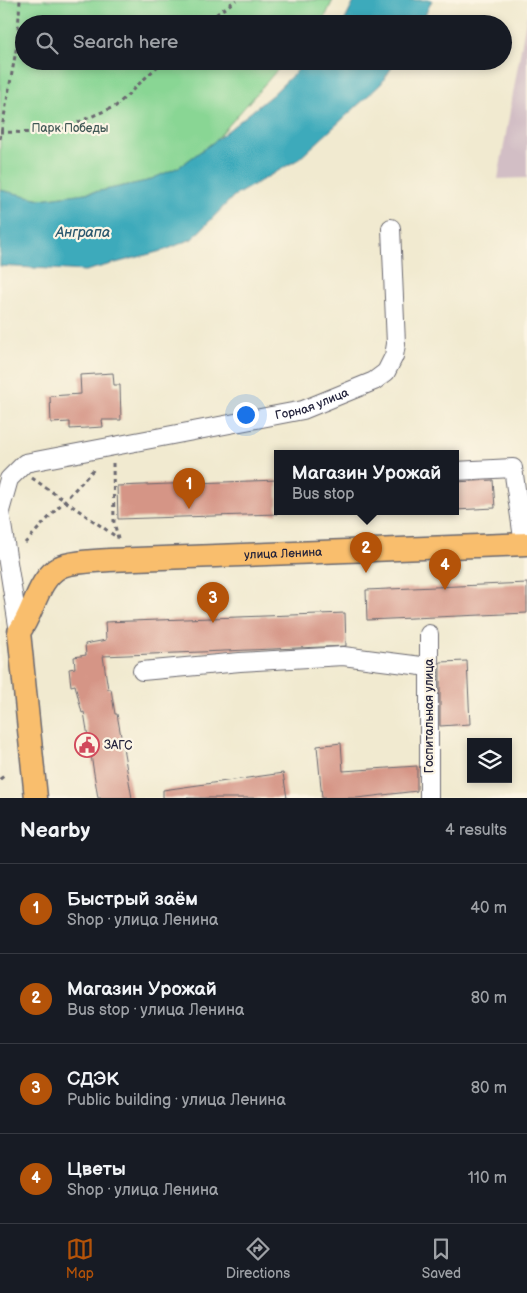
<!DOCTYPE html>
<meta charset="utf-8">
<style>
:root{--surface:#171b24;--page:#242831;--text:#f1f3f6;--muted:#9ea1a6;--line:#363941;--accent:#b45309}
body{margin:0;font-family:"Balsamiq Sans",sans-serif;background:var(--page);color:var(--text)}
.controls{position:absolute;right:15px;bottom:15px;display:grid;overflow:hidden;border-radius:0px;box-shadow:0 2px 8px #0003}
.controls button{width:45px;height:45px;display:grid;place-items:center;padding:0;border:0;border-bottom:1px solid var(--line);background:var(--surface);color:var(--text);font:25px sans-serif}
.you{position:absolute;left:245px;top:414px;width:18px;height:18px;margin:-12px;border:4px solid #fff;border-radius:50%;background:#1a73e8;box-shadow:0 0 0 8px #1a73e833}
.badge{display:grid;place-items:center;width:32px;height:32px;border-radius:50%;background:var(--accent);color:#fff;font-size:16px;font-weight:700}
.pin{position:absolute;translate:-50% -41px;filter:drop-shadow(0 1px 2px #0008)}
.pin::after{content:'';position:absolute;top:26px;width:18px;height:15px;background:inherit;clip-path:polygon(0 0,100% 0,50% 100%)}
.popup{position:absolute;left:274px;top:450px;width:185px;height:65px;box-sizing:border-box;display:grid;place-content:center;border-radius:0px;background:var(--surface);filter:drop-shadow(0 1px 4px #0005);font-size:16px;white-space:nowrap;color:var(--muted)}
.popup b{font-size:19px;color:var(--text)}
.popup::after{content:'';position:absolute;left:50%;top:100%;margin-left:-10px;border:10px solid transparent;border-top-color:var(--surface)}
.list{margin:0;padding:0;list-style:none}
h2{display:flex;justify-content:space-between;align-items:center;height:65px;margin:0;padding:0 20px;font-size:21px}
h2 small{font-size:16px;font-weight:400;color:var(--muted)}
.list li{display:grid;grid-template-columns:32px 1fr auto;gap:15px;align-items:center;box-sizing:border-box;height:90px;padding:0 20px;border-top:1px solid var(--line)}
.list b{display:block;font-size:19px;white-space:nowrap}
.list p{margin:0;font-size:16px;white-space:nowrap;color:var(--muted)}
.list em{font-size:16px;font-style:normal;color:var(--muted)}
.icon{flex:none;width:28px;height:28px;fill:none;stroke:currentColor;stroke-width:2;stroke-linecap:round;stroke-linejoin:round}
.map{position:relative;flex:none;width:527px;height:798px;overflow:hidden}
.search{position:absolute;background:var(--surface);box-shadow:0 2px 8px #0003;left:15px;right:15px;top:15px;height:55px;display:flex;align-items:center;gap:12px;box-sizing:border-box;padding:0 18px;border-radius:28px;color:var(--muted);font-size:19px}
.sheet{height:425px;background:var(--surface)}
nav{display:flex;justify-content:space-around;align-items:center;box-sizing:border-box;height:70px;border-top:1px solid var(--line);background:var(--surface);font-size:14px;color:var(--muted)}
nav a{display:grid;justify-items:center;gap:2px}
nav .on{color:var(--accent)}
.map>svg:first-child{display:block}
.industrial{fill:#d2bec5}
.green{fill:#89d694;stroke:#567c68}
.water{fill:#3caabb;stroke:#2f667b}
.building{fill:#d59586}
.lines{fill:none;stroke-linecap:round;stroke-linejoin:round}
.minor-casing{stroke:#6a686f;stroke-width:20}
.major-casing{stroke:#6a686f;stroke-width:25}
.path{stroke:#6a686f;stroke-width:3;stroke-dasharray:4 4;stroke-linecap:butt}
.minor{stroke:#fff;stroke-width:18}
.major{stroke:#f9be6d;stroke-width:22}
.labels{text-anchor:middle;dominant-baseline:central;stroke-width:4.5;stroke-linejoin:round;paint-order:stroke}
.park-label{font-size:12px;fill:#415856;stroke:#fcf5e5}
.street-label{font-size:12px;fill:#22223b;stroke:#fcf5e5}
.poi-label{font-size:12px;fill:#22223b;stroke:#fcf5e5;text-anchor:start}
.water-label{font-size:14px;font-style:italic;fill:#2c586e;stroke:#fcf5e5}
</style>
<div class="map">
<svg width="527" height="798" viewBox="0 0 527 798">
<rect width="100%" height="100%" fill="#fcf5e5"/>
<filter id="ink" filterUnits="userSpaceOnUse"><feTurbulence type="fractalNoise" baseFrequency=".02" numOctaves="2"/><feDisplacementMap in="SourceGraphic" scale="10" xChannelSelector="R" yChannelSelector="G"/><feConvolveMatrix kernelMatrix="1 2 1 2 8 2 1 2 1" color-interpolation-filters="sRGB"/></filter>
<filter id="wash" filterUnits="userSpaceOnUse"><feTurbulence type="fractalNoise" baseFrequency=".0096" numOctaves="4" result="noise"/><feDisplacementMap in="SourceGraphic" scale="20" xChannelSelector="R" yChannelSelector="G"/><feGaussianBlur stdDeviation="1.12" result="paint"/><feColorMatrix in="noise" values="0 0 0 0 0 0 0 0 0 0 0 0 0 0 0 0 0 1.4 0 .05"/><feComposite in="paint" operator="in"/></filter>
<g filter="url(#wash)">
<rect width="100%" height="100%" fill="#f1ead0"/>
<!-- industrial -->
<path class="industrial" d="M527,14v164l-29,1z"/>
<!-- green -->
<path class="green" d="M0,0h333l-7,15 -8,9h-294v37h261l-70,80 -36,26 -32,14 -47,10 -59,8 -41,-9z"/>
<!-- water -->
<g class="water">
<path d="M355,0h77l-11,24h-78z"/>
<path d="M307,61h89l-15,23 -82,75 -65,37 -42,43 -27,11 -80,21 -85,-5v-76l41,9 59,-8 47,-10 32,-14 36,-26 57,-46z"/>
</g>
<g id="blocks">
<!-- building -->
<g class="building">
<path d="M113,373l1,12h6l1,35h-19l1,7 -33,2v-7l-19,1 -1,-27 31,-2 -1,-19z"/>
<path d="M277,480v34l-159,5 -1,-33z"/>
<path d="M493,480l2,28 -40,2v-28z"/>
<path d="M527,583v30l-160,7 -1,-30z"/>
<path d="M345,613l1,33 -243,10 5,33h3l4,25h2l15,84h-34l-14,-86 -2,1 -7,-28 -4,1 -2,-17 6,-1 -1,-11 12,-2 -1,-11 21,-4 -1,-18z"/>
<path d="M467,661l3,63 -30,2v-64z"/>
<path d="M341,743l2,28 74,-5v25l-60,7h-35l-5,-52z"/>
<path d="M283,773l4,25h-124v-8z"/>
</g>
</g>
</g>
<g filter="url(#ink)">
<use href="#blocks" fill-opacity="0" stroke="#6a686f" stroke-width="1"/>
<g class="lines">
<defs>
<g id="minor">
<path d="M455,471l58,-3 11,77"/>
<path id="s1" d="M0,511l9,-32 16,-16 278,-53 71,-29 12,-9 8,-16 2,-12 -5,-116"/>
<path d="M0,512l19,120"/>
<path d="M142,671l98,-9 103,-6 86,11"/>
<path d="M429,798v-164"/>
</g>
<g id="major">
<path id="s2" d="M36,798l-17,-166c15,-19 18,-53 41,-65 9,-5 37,-6 49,-7l418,-16"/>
</g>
</defs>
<!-- minor casing -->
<use href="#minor" class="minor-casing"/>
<!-- major casing -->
<use href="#major" class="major-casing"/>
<!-- path -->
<g class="path">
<path d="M203,24l33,-24"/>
<path d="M0,132l53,1 63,-27 47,-45"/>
<path d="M0,139l17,-94 3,-45"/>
<path d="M113,463l1,59 4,16"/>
<path d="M32,478l86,60"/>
<path d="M25,543l71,-76"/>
<path d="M0,779l4,-3"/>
</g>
<!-- minor -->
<use href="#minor" class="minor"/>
<!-- major -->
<use href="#major" class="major"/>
</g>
</g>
<!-- icons -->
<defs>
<symbol id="civic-ring" viewBox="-11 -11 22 22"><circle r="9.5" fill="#fcf5e5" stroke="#d1495b" stroke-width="1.5"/><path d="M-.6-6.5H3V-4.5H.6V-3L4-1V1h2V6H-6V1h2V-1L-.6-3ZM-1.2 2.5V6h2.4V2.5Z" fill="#d1495b"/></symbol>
</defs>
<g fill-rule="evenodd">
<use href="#civic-ring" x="73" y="731" width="28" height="28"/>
</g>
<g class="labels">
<!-- park labels -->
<g class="park-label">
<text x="70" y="128">Парк Победы</text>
</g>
<!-- street labels -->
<g class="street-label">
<text stroke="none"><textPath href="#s1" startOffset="349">Горная улица</textPath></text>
<text stroke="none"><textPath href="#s2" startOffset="469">улица Ленина</textPath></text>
<text transform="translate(429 716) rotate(-90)">Госпитальная улица</text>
</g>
<!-- poi labels -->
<g class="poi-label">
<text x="104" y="745">ЗАГС</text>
</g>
<!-- water labels -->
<g class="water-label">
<text x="83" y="232">Анграпа</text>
</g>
</g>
</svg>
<div class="controls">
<button><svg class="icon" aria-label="layers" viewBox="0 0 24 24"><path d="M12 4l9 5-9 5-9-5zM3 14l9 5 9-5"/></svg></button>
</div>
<div class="you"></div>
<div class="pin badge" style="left:189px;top:509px">1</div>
<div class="pin badge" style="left:366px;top:573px">2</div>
<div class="popup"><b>Магазин Урожай</b>Bus stop</div>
<div class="pin badge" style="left:213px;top:623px">3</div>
<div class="pin badge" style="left:445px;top:590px">4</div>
<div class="search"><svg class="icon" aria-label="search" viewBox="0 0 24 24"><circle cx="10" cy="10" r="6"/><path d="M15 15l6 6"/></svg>Search here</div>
</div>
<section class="sheet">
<h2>Nearby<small>4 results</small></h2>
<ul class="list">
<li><span class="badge">1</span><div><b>Быстрый заём</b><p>Shop · улица Ленина</p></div><em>40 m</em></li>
<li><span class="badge">2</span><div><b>Магазин Урожай</b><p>Bus stop · улица Ленина</p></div><em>80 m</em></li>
<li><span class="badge">3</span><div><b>СДЭК</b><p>Public building · улица Ленина</p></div><em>80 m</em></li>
<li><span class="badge">4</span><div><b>Цветы</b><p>Shop · улица Ленина</p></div><em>110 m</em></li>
</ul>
</section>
<nav>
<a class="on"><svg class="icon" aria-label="map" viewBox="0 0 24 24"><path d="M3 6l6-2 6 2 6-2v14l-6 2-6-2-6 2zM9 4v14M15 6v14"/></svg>Map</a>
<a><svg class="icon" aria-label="directions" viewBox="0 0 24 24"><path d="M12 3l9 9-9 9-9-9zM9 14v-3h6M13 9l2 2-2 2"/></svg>Directions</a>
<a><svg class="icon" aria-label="saved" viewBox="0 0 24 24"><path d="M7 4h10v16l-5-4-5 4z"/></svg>Saved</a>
</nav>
